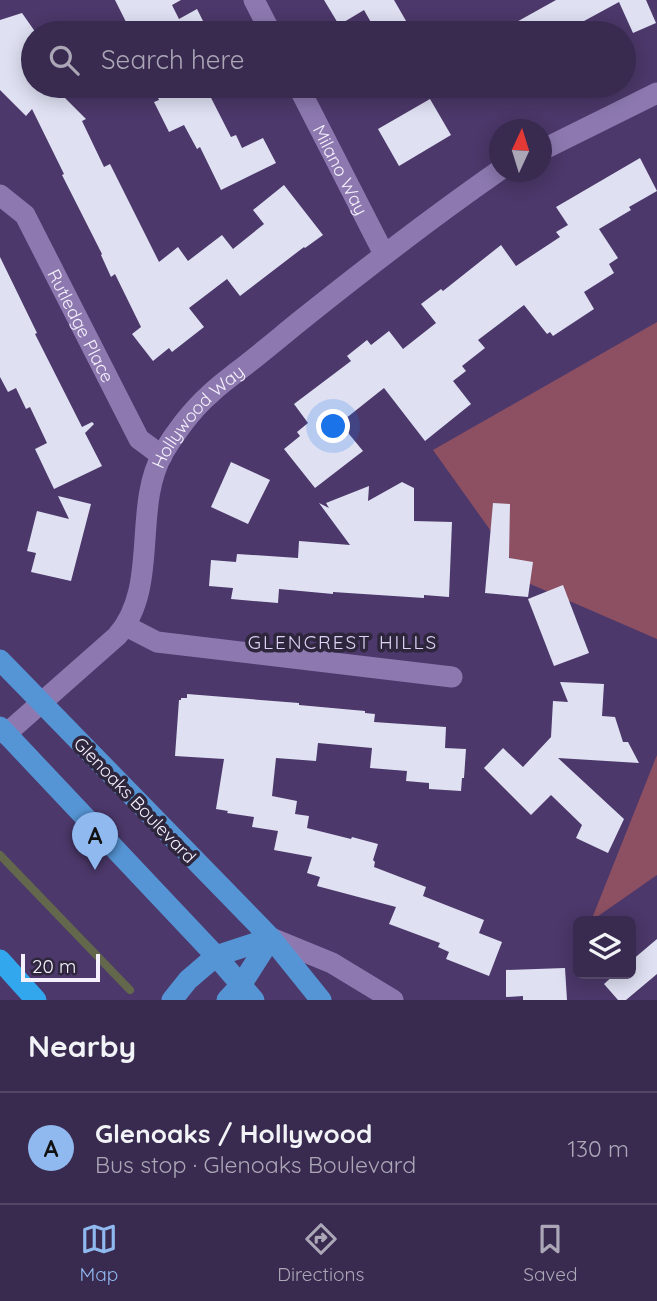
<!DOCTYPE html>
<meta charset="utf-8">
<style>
:root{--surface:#392a50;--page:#44365a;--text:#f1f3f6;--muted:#aba7b7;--line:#534667;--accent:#90b9f0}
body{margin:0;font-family:Quicksand,sans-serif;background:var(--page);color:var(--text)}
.controls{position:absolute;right:21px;bottom:21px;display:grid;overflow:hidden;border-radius:10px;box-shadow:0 4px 18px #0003}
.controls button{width:63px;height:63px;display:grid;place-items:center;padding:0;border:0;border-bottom:2px solid var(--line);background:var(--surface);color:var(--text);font:35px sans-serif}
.compass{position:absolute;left:489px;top:119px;width:63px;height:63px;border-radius:50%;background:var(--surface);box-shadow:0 4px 18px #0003;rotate:4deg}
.scale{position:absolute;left:21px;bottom:18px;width:79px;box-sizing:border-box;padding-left:7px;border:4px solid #f4f0fc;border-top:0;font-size:19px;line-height:24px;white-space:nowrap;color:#f4f0fc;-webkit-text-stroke:5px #2e263c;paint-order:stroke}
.you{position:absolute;left:334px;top:427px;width:24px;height:24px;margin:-18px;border:5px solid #fff;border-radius:50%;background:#1a73e8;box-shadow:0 0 0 10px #1a73e833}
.badge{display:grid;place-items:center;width:46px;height:46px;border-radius:50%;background:var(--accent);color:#111;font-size:23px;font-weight:700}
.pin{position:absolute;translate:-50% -58px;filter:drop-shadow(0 2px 4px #0008)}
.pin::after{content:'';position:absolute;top:37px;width:24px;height:21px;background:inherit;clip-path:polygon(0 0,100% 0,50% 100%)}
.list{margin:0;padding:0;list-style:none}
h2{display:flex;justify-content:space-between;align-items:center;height:91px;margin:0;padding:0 28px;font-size:30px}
h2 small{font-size:23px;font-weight:400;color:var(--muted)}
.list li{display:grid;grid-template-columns:46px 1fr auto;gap:21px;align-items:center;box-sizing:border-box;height:112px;padding:0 28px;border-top:2px solid var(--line)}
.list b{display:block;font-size:26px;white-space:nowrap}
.list p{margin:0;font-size:23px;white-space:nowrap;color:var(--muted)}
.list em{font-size:23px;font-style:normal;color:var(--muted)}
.icon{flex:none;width:38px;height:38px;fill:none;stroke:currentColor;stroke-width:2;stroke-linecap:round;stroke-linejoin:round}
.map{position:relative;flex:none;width:657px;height:1000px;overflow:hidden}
.search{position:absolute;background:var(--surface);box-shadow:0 4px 18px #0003;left:21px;right:21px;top:21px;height:77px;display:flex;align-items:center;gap:18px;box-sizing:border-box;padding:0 24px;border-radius:38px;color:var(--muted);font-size:26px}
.sheet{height:203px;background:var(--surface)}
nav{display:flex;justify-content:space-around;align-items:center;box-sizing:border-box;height:98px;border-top:2px solid var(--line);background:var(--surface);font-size:19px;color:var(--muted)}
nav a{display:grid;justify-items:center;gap:4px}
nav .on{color:var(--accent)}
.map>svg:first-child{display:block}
.green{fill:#8d5063}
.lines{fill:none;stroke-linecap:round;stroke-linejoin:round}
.stream{stroke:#63684c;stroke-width:8}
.building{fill:#dfe1f3}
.minor{stroke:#8d79b0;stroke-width:21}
.major{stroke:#5695d5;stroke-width:21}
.highway{stroke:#32a7ed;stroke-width:21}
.labels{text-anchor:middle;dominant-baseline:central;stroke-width:7;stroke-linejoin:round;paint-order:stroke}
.street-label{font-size:18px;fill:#f4f0fc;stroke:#2e263c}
.neighbourhood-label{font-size:19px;letter-spacing:2px;fill:#dfd2f6;stroke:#2e263c}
</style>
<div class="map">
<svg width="657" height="1000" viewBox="0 0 657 1000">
<rect width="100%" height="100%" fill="#4c386a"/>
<!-- green -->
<g class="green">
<path d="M657,322v317l-129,-56 -95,-133z"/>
<path d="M657,755v120l-66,46z"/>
</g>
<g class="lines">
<!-- stream -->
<path class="stream" d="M0,855l130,135"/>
</g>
<!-- building -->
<g class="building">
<path d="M115,0h66l-9,5 7,14 18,-10 12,24h-65l-5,-10 -10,5z"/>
<path d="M324,0h70l19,33h-36l-13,-23 -25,15z"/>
<path d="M556,0h90l10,23 -23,10 -14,-31 -57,31h-65z"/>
<path d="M22,13l14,20h-3v5l-6,11 6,10v27h23l-2,1 32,32 -4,2 22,46 6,-3 49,98 19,-15 10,14 34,-26 11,14 31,-25 -11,-14 31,-25 39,50 -18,13 -1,-1 -64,49 -13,-17 -38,29 15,19 -32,25 -3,-4 -16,13 -21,-27 9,-7 -26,-53 -4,3 -10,-22 1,-1 -40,-79 2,-1 -32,-65 -6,7 -26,-26v-70z"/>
<path d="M153,86h52l26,51 5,-2 6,13 21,-10 13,25 -55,27 -21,-43 -3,2 -13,-24 -15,7 -15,-30 5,-2z"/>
<path d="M430,99l21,36 -52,31 -21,-37z"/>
<path d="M640,158l17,33 -28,16 2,3 -32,19 19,29 -9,6 5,9 -30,19 10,17 -41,27 -3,-4 -3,2 -23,-29 -46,35 7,8 -23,18 4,5 -13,10 18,23 -46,37 -41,-53 -44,35 23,28 -48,37 -31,-39 16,-13 -3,-4 11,-9 -14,-19 57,-43 -4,-5 20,-16 4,5 18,-14 14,18 33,-26 -15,-19 20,-15 2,2 58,-46 15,21 44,-29 -4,-5 12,-7 -12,-18z"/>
<path d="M0,257l37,76 -2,1 47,93 10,-5 2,2 -9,9 17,33 -48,23 -19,-40 12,-6 -17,-36 -4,2 -10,-21 -8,4 -8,-15z"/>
<path d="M231,462l39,18 -22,44 -37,-17z"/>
<path d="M402,482l12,6v33l38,1 -3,75 -25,-2v3l-91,-6v2l-54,-5 -1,14 -47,-4 2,-11 -24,-2 2,-26 25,2 1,-8 61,4 1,-17 51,4 -31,-42 10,5 -3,-5 43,-17 -1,15z"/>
<path d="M58,496l33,8 -20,77 -40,-9 5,-19 -9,-2 10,-40 32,8z"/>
<path d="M493,503l17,1 -1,54 24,4 -5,35 -43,-4z"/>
<path d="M563,585l26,68 -35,13 -26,-67z"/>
<path d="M560,682l44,2 -2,32 13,1 8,25h5l11,21 -81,-5 66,61 -16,34 -32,-15 6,-13 -31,-30 -20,20 -47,-47 19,-20 20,19 28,-30 2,-36 15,1z"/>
<path d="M187,694l112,9v2l66,6v2l10,1 -1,8 72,5 -1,21 21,1 -2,29h-2l-1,13 -32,-2v-6l-23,-2 1,-10 -37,-3 2,-20 -54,-5 -2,18 -40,-3 -4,38 25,5 -2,13 14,2 -2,12 44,11 1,-2 26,7 -5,16 2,2 -1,5 52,20 -3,9 61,24 -5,13 23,9 -13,34 -43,-17 3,-7 -11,-5 2,-4 -51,-19 7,-17 -79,-21 3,-9 -13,-4 5,-16 -38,-7 4,-19 -26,-4 2,-10 -27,-4 1,-2 -12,-2 8,-50 -49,-3 4,-56h2v-2h6z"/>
<path d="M657,939v35l-31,26h-8l-14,-16 11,-10h16v-13z"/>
<path d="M565,968l2,32h-44v-4l-17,1v-27z"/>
</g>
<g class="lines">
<!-- minor -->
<g class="minor">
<path d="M254,0l17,33"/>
<path id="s1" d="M298,86l86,168"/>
<path d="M542,150l115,-57"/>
<path id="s2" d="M0,195l25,20 114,224 23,17"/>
<path d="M126,626l31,16 295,35"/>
<path id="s3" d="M6,734l111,-98c43,-49 15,-128 46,-183 11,-19 29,-43 46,-58 9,-9 19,-16 29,-24 21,-16 41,-33 62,-50 65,-52 131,-103 200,-151"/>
<path d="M271,938l61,25 61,37"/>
</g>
<!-- major -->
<g class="major">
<path d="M0,660l271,278 50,62"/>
<path d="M0,727l216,229 38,44"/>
<path d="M172,1000l16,-20 28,-24 55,-18"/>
<path d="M227,1000l14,-15 30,-47"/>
</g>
<!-- highway -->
<path class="highway" d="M0,960l36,40"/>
</g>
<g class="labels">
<!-- street labels -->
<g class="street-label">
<text stroke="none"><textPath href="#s1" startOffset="94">Milano Way</textPath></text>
<text stroke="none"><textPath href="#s2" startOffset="156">Rutledge Place</textPath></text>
<text stroke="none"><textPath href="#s3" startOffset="390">Hollywood Way</textPath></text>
<text transform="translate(135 800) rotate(46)">Glenoaks Boulevard</text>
</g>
<!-- neighbourhood labels -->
<g class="neighbourhood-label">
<text x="343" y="642">GLENCREST HILLS</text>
</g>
</g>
</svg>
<div class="controls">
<button><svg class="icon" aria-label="layers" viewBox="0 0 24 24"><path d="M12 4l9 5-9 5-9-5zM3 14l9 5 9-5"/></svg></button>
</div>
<svg class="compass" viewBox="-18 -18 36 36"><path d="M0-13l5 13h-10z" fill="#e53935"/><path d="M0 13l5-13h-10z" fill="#aba7b7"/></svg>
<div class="scale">20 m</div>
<div class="you"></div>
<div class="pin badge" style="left:95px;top:870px">A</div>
<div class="search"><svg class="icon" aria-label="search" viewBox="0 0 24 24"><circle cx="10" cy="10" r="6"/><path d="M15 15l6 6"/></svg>Search here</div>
</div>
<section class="sheet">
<h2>Nearby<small></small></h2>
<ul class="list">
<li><span class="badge">A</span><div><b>Glenoaks / Hollywood</b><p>Bus stop · Glenoaks Boulevard</p></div><em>130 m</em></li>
</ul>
</section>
<nav>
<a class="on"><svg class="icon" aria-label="map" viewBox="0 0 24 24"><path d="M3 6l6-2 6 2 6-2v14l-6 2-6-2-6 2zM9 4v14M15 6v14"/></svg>Map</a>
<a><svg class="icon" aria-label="directions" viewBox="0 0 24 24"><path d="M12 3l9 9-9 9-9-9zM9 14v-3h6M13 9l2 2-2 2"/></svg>Directions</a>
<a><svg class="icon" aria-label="saved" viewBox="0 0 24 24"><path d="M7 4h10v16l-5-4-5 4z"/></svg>Saved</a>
</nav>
